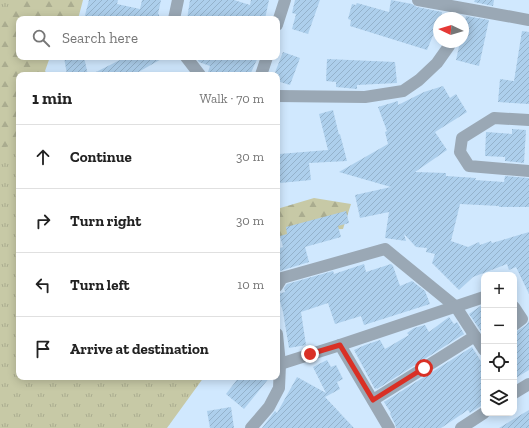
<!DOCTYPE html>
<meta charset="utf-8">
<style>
:root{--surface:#fff;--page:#f2f2f2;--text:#222;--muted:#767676;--line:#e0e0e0}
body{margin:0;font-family:"Zilla Slab",serif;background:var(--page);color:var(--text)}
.controls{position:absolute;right:12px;bottom:12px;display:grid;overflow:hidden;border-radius:8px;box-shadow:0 2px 10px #0003}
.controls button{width:36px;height:36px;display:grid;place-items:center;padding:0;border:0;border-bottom:1px solid var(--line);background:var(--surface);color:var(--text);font:20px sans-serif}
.compass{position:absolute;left:433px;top:12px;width:36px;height:36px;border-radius:50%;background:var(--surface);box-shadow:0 2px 10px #0003;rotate:274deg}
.stop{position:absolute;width:12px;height:12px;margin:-9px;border:3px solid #d93025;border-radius:50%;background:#fff}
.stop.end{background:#d93025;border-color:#fff;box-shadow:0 1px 4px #0008}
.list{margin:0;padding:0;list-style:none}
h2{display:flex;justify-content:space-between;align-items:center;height:52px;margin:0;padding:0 16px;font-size:17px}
h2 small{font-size:13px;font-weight:400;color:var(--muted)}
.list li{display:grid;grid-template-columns:26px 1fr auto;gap:12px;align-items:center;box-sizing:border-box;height:64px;padding:0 16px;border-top:1px solid var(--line)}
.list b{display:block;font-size:15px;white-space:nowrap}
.list em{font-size:13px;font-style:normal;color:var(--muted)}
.icon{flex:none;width:22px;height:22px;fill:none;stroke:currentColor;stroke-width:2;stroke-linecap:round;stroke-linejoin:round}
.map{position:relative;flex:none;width:529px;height:428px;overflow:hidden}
.search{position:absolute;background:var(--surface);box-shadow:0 2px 10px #0003;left:16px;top:16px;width:264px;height:44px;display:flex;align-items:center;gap:10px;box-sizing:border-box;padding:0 14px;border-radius:8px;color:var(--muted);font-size:15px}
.panel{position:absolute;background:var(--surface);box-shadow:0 2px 10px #0003;left:16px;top:72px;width:264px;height:308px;border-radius:8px}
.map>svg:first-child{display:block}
.grass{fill:url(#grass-tufts)}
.forest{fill:url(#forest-firs)}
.building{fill:url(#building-hatch)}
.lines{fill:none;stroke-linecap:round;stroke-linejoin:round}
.minor{stroke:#9aa8b5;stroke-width:12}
.route{stroke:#d93025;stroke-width:5}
</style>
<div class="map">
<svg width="529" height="428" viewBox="0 0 529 428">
<defs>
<pattern id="grass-tufts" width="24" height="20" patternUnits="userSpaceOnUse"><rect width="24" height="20" fill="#c7c9a6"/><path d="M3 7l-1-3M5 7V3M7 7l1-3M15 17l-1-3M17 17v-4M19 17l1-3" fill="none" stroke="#aaac8f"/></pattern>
<pattern id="forest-firs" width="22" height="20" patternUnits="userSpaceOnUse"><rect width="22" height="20" fill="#c7c9a6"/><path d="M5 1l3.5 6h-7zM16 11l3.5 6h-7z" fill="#aaac8f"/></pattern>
<pattern id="building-hatch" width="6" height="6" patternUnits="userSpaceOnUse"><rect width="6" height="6" fill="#adcfec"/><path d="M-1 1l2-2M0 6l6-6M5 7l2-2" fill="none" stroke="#94b2cb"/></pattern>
</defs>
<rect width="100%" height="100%" fill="#d0e8fe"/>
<!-- grass -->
<path class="grass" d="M0,0h70l-51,19v38h31l-5,14 3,4h-29v302h185l-37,51h-167z"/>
<!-- forest -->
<g class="forest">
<path d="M17,0h66l-5,19h-59v38h37l-12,4 -4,14h-21v58l-18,20h-1v-135z"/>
<path d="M314,198l37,6 -8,25 -43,2 -23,8v-30z"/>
</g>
<!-- building -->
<g class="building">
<path d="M89,0h29l-1,4 23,5 2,-9h19l-3,14h1v5h-75z"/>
<path d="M190,0h44l16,5 1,-5h18l-4,19h-78z"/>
<path d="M295,0h25l-12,34 -16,-5 4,-15 -4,-1z"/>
<path d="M391,0l21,4 5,3 25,5 -1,6h-2v10l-3,-1 -1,6h-1l-7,17 -77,-24 1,-6 -3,-1 4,-15 4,1 1,-2 32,9z"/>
<path d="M475,0h19l-1,6 -19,-4z"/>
<path d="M466,16l23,4 -10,46 -23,-6 4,-18h3v-12z"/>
<path d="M522,31l7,1v72l-31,-2 2,-23 14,2z"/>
<path d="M283,52l17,6 -10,27 -13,-4v-6h-3z"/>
<path d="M64,57h20l4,18h-21z"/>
<path d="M126,57h39l-32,18h-43z"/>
<path d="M196,57h62l-8,18h-35l-7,-3 2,-6 -11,-4z"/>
<path d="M327,59l68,3 2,21 -40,2v4l-21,-2v-5l-10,-1z"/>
<path d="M443,86l7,12 6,-4 11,18 -32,20 12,18 -32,22 31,1v3l30,2 -1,2 29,2 1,-6 24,2v29h-30v-1l-39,-2 -9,37 17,6 11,-5 1,3 11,-4 1,2 37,-11v62l-13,-27 -7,3 -2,-6 -34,13 -14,13 -27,-27 3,-9 -9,-2 1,-4 -11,-1 -12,-13 2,7 -21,-3 4,-26 -29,6 -5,-23 36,-8 -52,-15 49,-28 -3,-12 2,-1 -9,-24 20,-6v4l26,-13z"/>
<path d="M333,110l6,25 1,-1 7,27 -38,2 2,17 -31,3 -1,-29 49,-4 -9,-36z"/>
<path d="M512,129l14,1 -2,33 -19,-2v-4l-20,-1 1,-24 26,2z"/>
<path d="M346,211l3,12 -11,3 3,11 -36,10 4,15 -29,9 -3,-10v-12l6,-2 -3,-11 7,-2 -1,-7z"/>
<path d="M364,264l2,8 25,-8 2,2 7,20 12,-5 13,10 5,13 -66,21 -3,-9 -26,8 -7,-21 -27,9 5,33 -17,3 -6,-36 -5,-18 7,-2 -1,-4 3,-4 46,-13 1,3z"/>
<path d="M482,305h2v28l-1,1 -14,-20z"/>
<path d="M449,317l5,7 3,-2 7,12 -87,55v-1l-2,1 -21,-39 11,-5 15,-5 5,9 24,-14 -2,-2 7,-5 11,-3 4,7z"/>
<path d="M529,321v49l-15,9v-46l12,-8z"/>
<path d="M472,347l12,19v38l-14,9 -2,-3 -27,18h-45l-1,-4 -5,-10 1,-1 -7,-11z"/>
<path d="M327,360l4,7 5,-2 7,14 -6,3 3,7 -15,8 29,31h-92l13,-17 2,2 20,-36 29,16 -13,-26z"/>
<path d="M239,377h31l-26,32 -18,-15z"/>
<path d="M231,407l3,21h-24l-3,-17z"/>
<path d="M529,410v18h-30z"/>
</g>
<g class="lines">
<!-- minor -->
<g class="minor">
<path d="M418,0l111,20"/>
<path d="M174,19l4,-19"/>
<path d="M277,25l8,-25"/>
<path d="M186,57l14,18"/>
<path d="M261,75l6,-18"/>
<path d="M277,96l88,1 38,-6 16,-11 18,-17 12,-17 1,-4"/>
<path d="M529,120l-35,-2 -32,20 -2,14 9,14 60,5"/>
<path d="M277,286l5,-8 103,-29 71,58 28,43"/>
<path d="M514,307l8,12 -8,6"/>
<path d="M340,345l49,83"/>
<path d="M280,364l60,-19 144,-48"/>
<path d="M514,393l15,-9"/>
<path d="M373,400l102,-64"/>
<path d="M251,428l18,-21 10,-19 1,-24 -3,-30"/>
<path d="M461,428l23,-15"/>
</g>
</g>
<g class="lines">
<!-- route -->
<path class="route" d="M310,354l30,-9 33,55 51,-32"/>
</g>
</svg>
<div class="controls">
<button>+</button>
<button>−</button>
<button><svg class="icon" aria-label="locate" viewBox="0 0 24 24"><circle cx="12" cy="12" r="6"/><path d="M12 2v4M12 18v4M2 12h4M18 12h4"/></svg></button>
<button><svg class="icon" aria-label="layers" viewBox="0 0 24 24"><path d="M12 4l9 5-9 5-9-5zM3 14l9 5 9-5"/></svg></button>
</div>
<svg class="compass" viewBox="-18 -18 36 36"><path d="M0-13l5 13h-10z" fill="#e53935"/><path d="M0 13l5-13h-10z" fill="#767676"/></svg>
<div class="stop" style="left:424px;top:368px"></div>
<div class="stop end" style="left:310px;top:354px"></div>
<div class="search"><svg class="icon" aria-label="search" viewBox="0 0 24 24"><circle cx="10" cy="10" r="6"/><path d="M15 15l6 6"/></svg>Search here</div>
<section class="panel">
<h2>1 min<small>Walk · 70 m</small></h2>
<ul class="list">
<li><svg class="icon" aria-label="ahead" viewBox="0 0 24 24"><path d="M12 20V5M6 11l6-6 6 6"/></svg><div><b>Continue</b></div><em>30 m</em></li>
<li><svg class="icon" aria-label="right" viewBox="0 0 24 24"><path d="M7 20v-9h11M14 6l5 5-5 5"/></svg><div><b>Turn right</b></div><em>30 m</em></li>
<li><svg class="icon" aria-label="left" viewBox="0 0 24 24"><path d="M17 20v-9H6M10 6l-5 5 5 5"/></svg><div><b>Turn left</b></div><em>10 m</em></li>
<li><svg class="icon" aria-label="arrive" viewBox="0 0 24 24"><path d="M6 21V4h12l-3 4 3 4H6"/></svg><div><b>Arrive at destination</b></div></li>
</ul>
</section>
</div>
